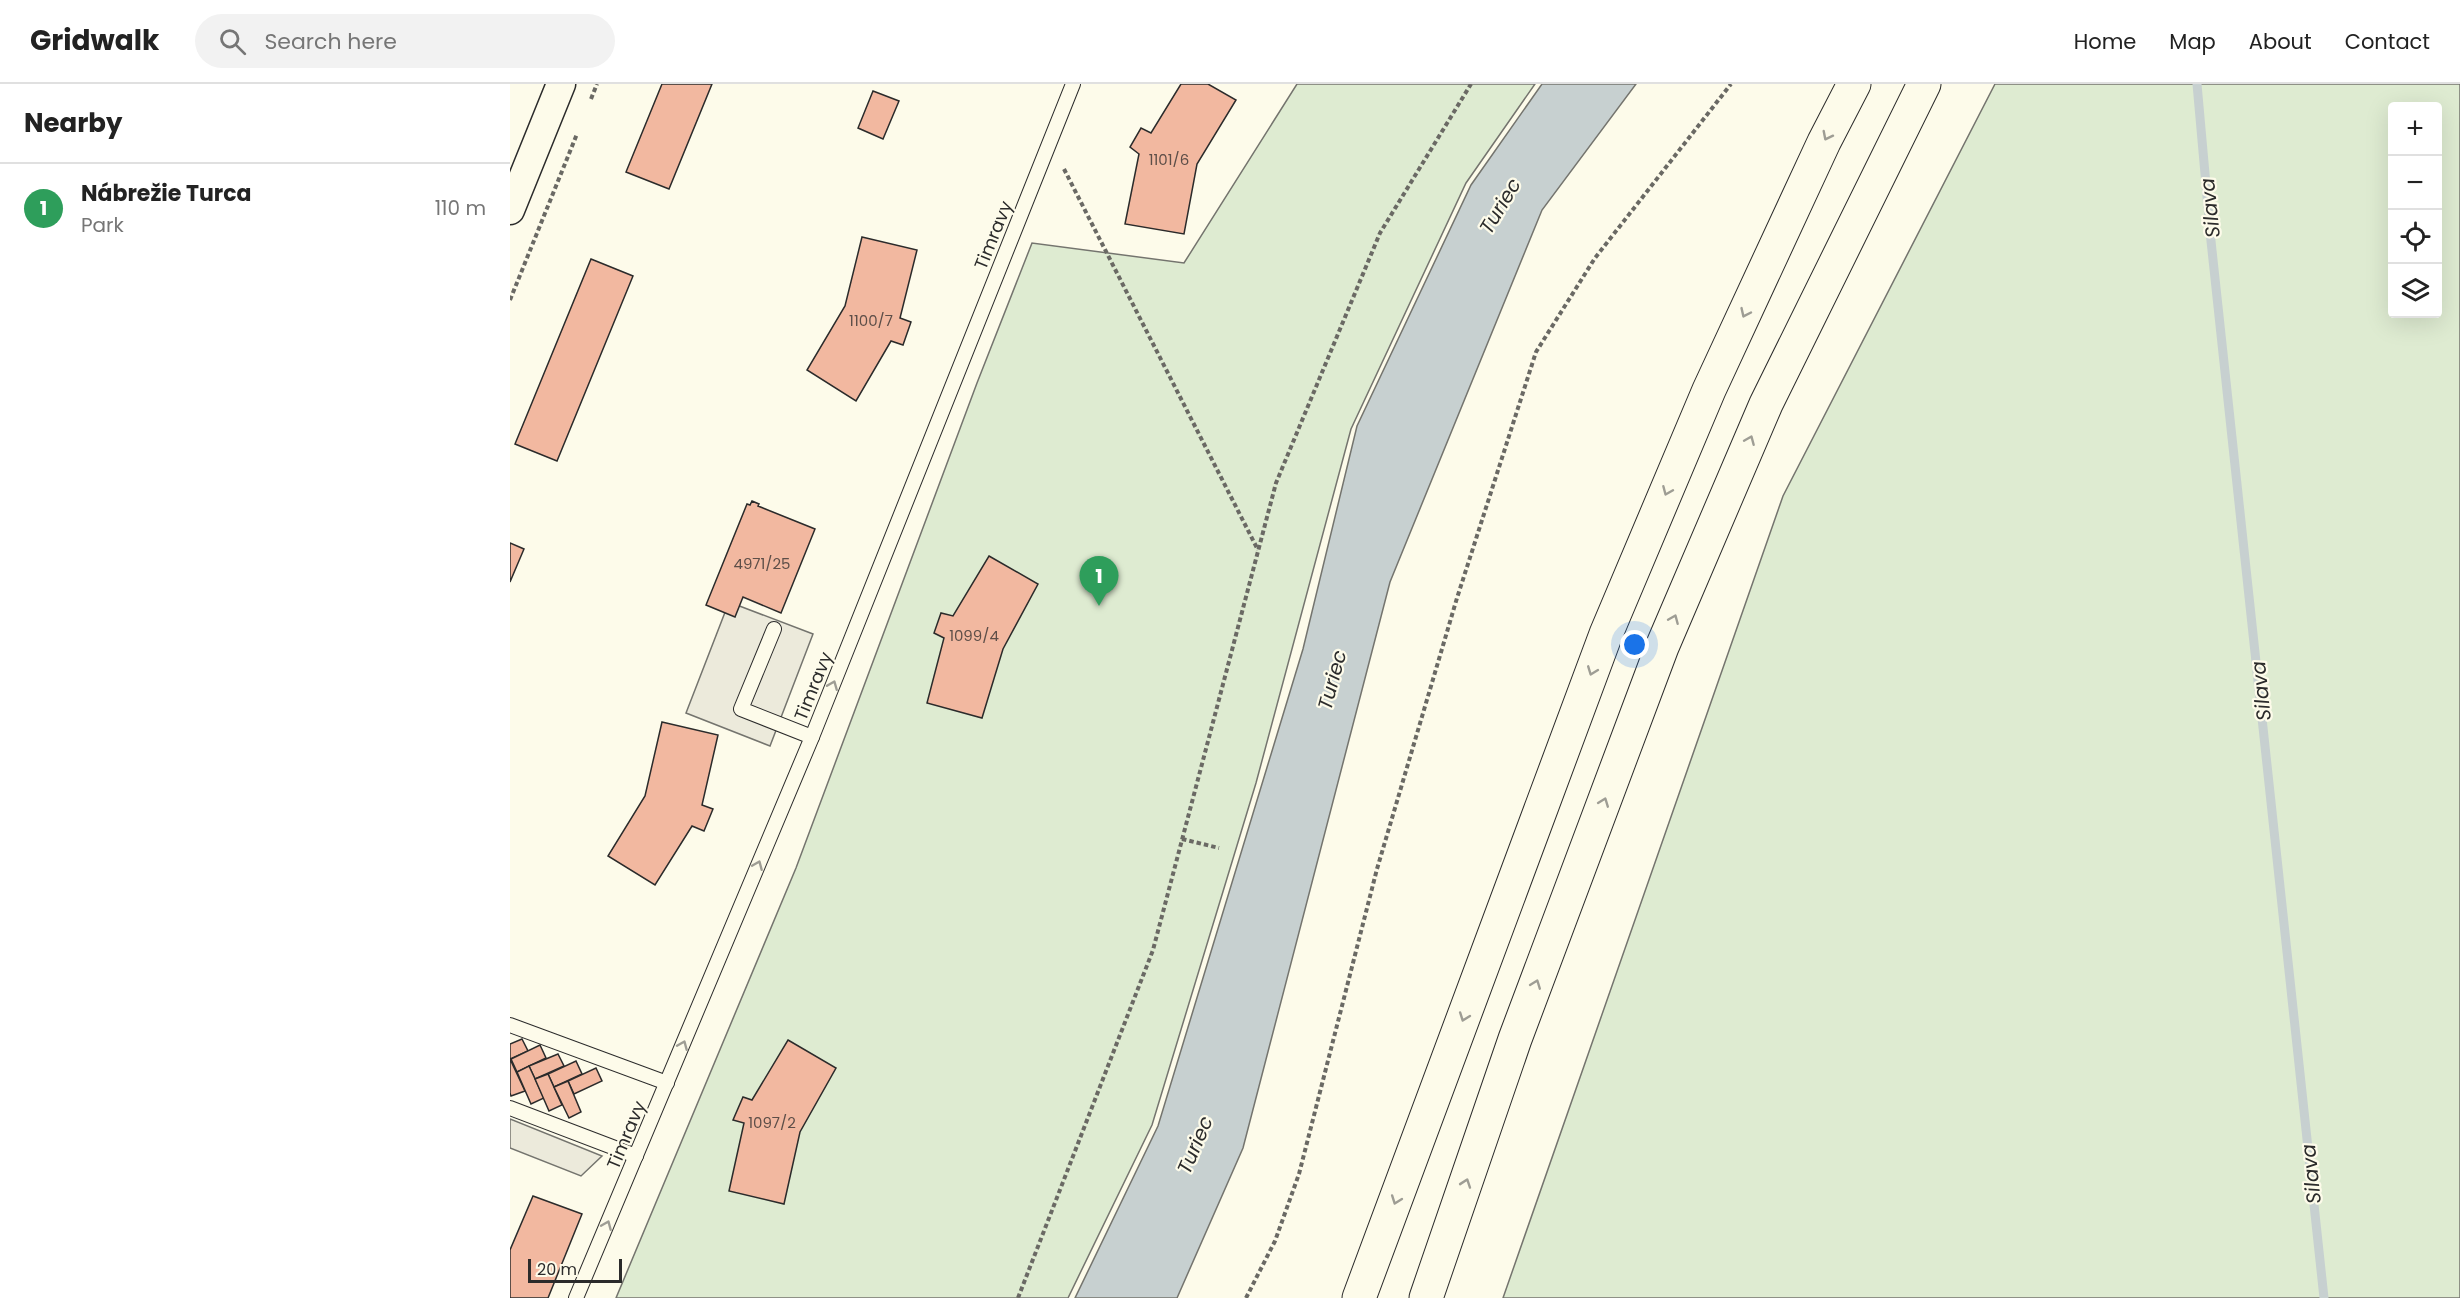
<!DOCTYPE html>
<meta charset="utf-8">
<style>
:root{--surface:#fff;--page:#f2f2f2;--text:#222;--muted:#767676;--line:#e0e0e0;--accent:#c62828}
body{margin:0;font-family:Poppins,sans-serif;background:var(--page);color:var(--text)}
.controls{position:absolute;right:18px;top:18px;display:grid;overflow:hidden;border-radius:6px;box-shadow:0 6px 24px #0002}
.controls button{width:54px;height:54px;display:grid;place-items:center;padding:0;border:0;border-bottom:2px solid var(--line);background:var(--surface);color:var(--text);font:30px sans-serif}
.scale{position:absolute;left:18px;bottom:15px;width:94px;box-sizing:border-box;padding-left:6px;border:3px solid #2b2b2b;border-top:0;font-size:16px;line-height:21px;white-space:nowrap;color:#2b2b2b;-webkit-text-stroke:4px #fdfbea;paint-order:stroke}
.you{position:absolute;left:1125px;top:561px;width:21px;height:21px;margin:-15px;border:4px solid #fff;border-radius:50%;background:#1a73e8;box-shadow:0 0 0 9px #1a73e833}
.badge{display:grid;place-items:center;width:39px;height:39px;border-radius:50%;background:var(--accent);color:#fff;font-size:20px;font-weight:700}
.pin{position:absolute;translate:-50% -50px;filter:drop-shadow(0 2px 3px #0008)}
.pin::after{content:'';position:absolute;top:32px;width:21px;height:18px;background:inherit;clip-path:polygon(0 0,100% 0,50% 100%)}
.list{margin:0;padding:0;list-style:none}
h2{display:flex;justify-content:space-between;align-items:center;height:78px;margin:0;padding:0 24px;font-size:26px}
h2 small{font-size:20px;font-weight:400;color:var(--muted)}
.list li{display:grid;grid-template-columns:39px 1fr auto;gap:18px;align-items:center;box-sizing:border-box;height:90px;padding:0 24px;border-top:2px solid var(--line)}
.list b{display:block;font-size:22px;white-space:nowrap}
.list p{margin:0;font-size:20px;white-space:nowrap;color:var(--muted)}
.list em{font-size:20px;font-style:normal;color:var(--muted)}
.icon{flex:none;width:33px;height:33px;fill:none;stroke:currentColor;stroke-width:2;stroke-linecap:round;stroke-linejoin:round}
.map{position:relative;flex:none;width:1950px;height:1214px;overflow:hidden}
header{display:flex;align-items:center;gap:36px;box-sizing:border-box;height:84px;padding:0 30px;background:var(--surface);border-bottom:2px solid var(--line)}
header strong{font-size:28px}
nav{display:flex;gap:33px;margin-inline-start:auto;font-size:21px}
.search{width:420px;height:54px;background:var(--page);display:flex;align-items:center;gap:15px;box-sizing:border-box;padding:0 21px;border-radius:33px;color:var(--muted);font-size:22px}
main{display:flex}
aside{flex:1;background:var(--surface)}
.map>svg:first-child{display:block}
.green{fill:#deebd1;stroke:#74746e;stroke-width:1.5;fill-rule:evenodd}
.parking{fill:#eceadb;stroke:#74746e;stroke-width:1.5}
.water{fill:#c7d0d0;stroke:#74746e;stroke-width:1.5}
.lines{fill:none;stroke-linecap:round;stroke-linejoin:round}
.stream{stroke:#c7d0d0;stroke-width:9}
.building{fill:#f2b8a0;stroke:#2b2b2b;stroke-width:1.5}
.lane-casing{stroke:#2b2b2b;stroke-width:16}
.street-casing{stroke:#2b2b2b;stroke-width:31}
.primary-casing{stroke:#2b2b2b;stroke-width:35}
.path{stroke:#6a6964;stroke-width:4;stroke-dasharray:4.5 3;stroke-linecap:butt}
.lane{stroke:#fdfbea;stroke-width:14}
.street{stroke:#fdfbea;stroke-width:28}
.primary{stroke:#fdfbea;stroke-width:33}
.oneway{stroke:#9e9d94}
.labels{text-anchor:middle;dominant-baseline:central;stroke-width:4.5;stroke-linejoin:round;paint-order:stroke}
.number-label{font-size:15px;fill:#5d4e48}
.street-label{font-size:18px;fill:#2b2b2b;stroke:#fdfbea}
.water-label{font-size:20px;font-style:italic;fill:#2b2b2b;stroke:#fdfbea}
</style>
<header>
<strong>Gridwalk</strong>
<div class="search"><svg class="icon" aria-label="search" viewBox="0 0 24 24"><circle cx="10" cy="10" r="6"/><path d="M15 15l6 6"/></svg>Search here</div>
<nav><a>Home</a><a>Map</a><a>About</a><a>Contact</a></nav>
</header>
<main>
<aside>
<h2>Nearby<small></small></h2>
<ul class="list">
<li><span class="badge" style="background:#2e9e5b">1</span><div><b>Nábrežie Turca</b><p>Park</p></div><em>110 m</em></li>
</ul>
</aside>
<div class="map">
<svg width="1950" height="1214" viewBox="0 0 1950 1214">
<rect width="100%" height="100%" fill="#fdfbea"/>
<!-- green -->
<g class="green">
<path d="M787,0h238l-69,99 -115,246 -95,354 -104,342 -84,173h-452l180,-430 181,-485 55,-140 152,20z"/>
<path d="M1485,0h465v1214h-957l280,-802zM1882,22h46v208h-46z"/>
</g>
<!-- parking -->
<g class="parking">
<path d="M219,518l84,32 -43,112 -84,-33z"/>
<path d="M0,1035l92,37 -21,20 -71,-28z"/>
</g>
<!-- water -->
<path class="water" d="M1032,0h94l-94,126 -152,372 -147,566 -66,150h-102l83,-172 145,-477 54,-223 114,-241z"/>
<g class="lines">
<!-- stream -->
<path class="stream" d="M1687,0l14,157 113,1057"/>
</g>
<!-- building -->
<g class="building">
<path d="M152,0h50l-43,105 -43,-17z"/>
<path d="M671,0h27l28,16 -39,64 -13,70 -59,-10 14,-70 -9,-7 11,-19 10,5z"/>
<path d="M363,7l26,10 -16,38 -25,-11z"/>
<path d="M352,153l55,13 -17,68 11,4 -8,23 -12,-4 -35,60 -49,-31 38,-64z"/>
<path d="M81,175l42,17 -76,185 -42,-17z"/>
<path d="M242,417l7,3 -1,2 57,23 -34,84 -38,-16 -8,20 -29,-12 41,-101 3,1z"/>
<path d="M0,459l14,6 -14,33z"/>
<path d="M479,472l49,28 -35,65 -21,69 -55,-15 17,-65 -10,-5 7,-20 12,3z"/>
<path d="M152,638l56,13 -16,70 11,4 -9,22 -12,-5 -37,59 -47,-29 37,-60z"/>
<path d="M12,955l6,12 -18,8v-15z"/>
<path d="M278,956l48,28 -36,64 -16,72 -55,-13 15,-68 -11,-3 10,-23 9,3z"/>
<path d="M30,961l6,13 -29,14 -6,-13z"/>
<path d="M48,970l6,12 -29,13 -6,-13z"/>
<path d="M0,975l15,32 -14,5 -1,-3z"/>
<path d="M66,977l6,13 -28,13 -6,-13z"/>
<path d="M19,982l15,32 -13,6 -14,-32z"/>
<path d="M86,984l6,13 -28,13 -6,-13z"/>
<path d="M38,990l14,31 -13,6 -14,-32z"/>
<path d="M58,997l13,31 -12,6 -15,-31z"/>
<path d="M23,1112l49,18 -34,84h-38v-48z"/>
</g>
<g class="lines">
<defs>
<g id="lane">
<path d="M264,545l-33,80 71,28"/>
<path d="M0,941l157,58"/>
<path d="M0,1024l126,48"/>
<path d="M66,1214l236,-561 261,-653"/>
</g>
<path id="street" d="M0,126l51,-126"/>
<g id="primary">
<path d="M849,1214l247,-664 103,-244 115,-248 30,-58"/>
<path d="M916,1214l89,-259 147,-392 104,-243 158,-320"/>
</g>
</defs>
<!-- lane casing -->
<use href="#lane" class="lane-casing"/>
<!-- street casing -->
<use href="#street" class="street-casing"/>
<!-- primary casing -->
<use href="#primary" class="primary-casing"/>
<!-- path -->
<g class="path">
<path d="M81,15l6,-15"/>
<path d="M554,85l194,381"/>
<path d="M0,216l67,-166"/>
<path d="M672,755l37,9"/>
<path d="M508,1214l135,-348 123,-467 104,-250 91,-149"/>
<path d="M736,1214l29,-57 24,-67 78,-305 80,-271 79,-246 59,-94 136,-174"/>
</g>
<!-- lane -->
<use href="#lane" class="lane"/>
<!-- street -->
<use href="#street" class="street"/>
<!-- primary -->
<use href="#primary" class="primary"/>
</g>
<!-- one-way arrows -->
<defs><path id="oneway-chevron" d="M-2-3.5L2.5 0L-2 3.5" fill="none" stroke-width="1.6" stroke-linecap="round" stroke-linejoin="round" transform="scale(1.5)"/></defs>
<g class="oneway">
<use href="#oneway-chevron" transform="translate(1317 52) rotate(117)"/>
<use href="#oneway-chevron" transform="translate(1235 229) rotate(115)"/>
<use href="#oneway-chevron" transform="translate(1240 356) rotate(-67)"/>
<use href="#oneway-chevron" transform="translate(1157 407) rotate(113)"/>
<use href="#oneway-chevron" transform="translate(1164 535) rotate(-67)"/>
<use href="#oneway-chevron" transform="translate(1082 587) rotate(111)"/>
<use href="#oneway-chevron" transform="translate(323 601) rotate(-68)"/>
<use href="#oneway-chevron" transform="translate(1094 718) rotate(-69)"/>
<use href="#oneway-chevron" transform="translate(248 781) rotate(-67)"/>
<use href="#oneway-chevron" transform="translate(1026 900) rotate(-69)"/>
<use href="#oneway-chevron" transform="translate(954 933) rotate(110)"/>
<use href="#oneway-chevron" transform="translate(173 961) rotate(-67)"/>
<use href="#oneway-chevron" transform="translate(956 1099) rotate(-71)"/>
<use href="#oneway-chevron" transform="translate(886 1116) rotate(110)"/>
<use href="#oneway-chevron" transform="translate(97 1141) rotate(-67)"/>
</g>
<g class="labels">
<!-- number labels -->
<g class="number-label">
<text x="659" y="75">1101/6</text>
<text x="361" y="236">1100/7</text>
<text x="252" y="479">4971/25</text>
<text x="464" y="551">1099/4</text>
<text x="262" y="1038">1097/2</text>
</g>
<!-- street labels -->
<g class="street-label">
<text transform="translate(483 151) rotate(-68)">Timravy</text>
<text transform="translate(303 602) rotate(-68)">Timravy</text>
<text transform="translate(116 1051) rotate(-67)">Timravy</text>
</g>
<!-- water labels -->
<g class="water-label">
<text transform="translate(990 122) rotate(-59)">Turiec</text>
<text transform="translate(1700 124) rotate(-96)">Silava</text>
<text transform="translate(822 596) rotate(-75)">Turiec</text>
<text transform="translate(1751 607) rotate(-96)">Silava</text>
<text transform="translate(685 1061) rotate(-67)">Turiec</text>
<text transform="translate(1801 1090) rotate(-96)">Silava</text>
</g>
</g>
</svg>
<div class="controls">
<button>+</button>
<button>−</button>
<button><svg class="icon" aria-label="locate" viewBox="0 0 24 24"><circle cx="12" cy="12" r="6"/><path d="M12 2v4M12 18v4M2 12h4M18 12h4"/></svg></button>
<button><svg class="icon" aria-label="layers" viewBox="0 0 24 24"><path d="M12 4l9 5-9 5-9-5zM3 14l9 5 9-5"/></svg></button>
</div>
<div class="scale">20 m</div>
<div class="you"></div>
<div class="pin badge" style="left:589px;top:522px;background:#2e9e5b">1</div>
</div>
</main>
